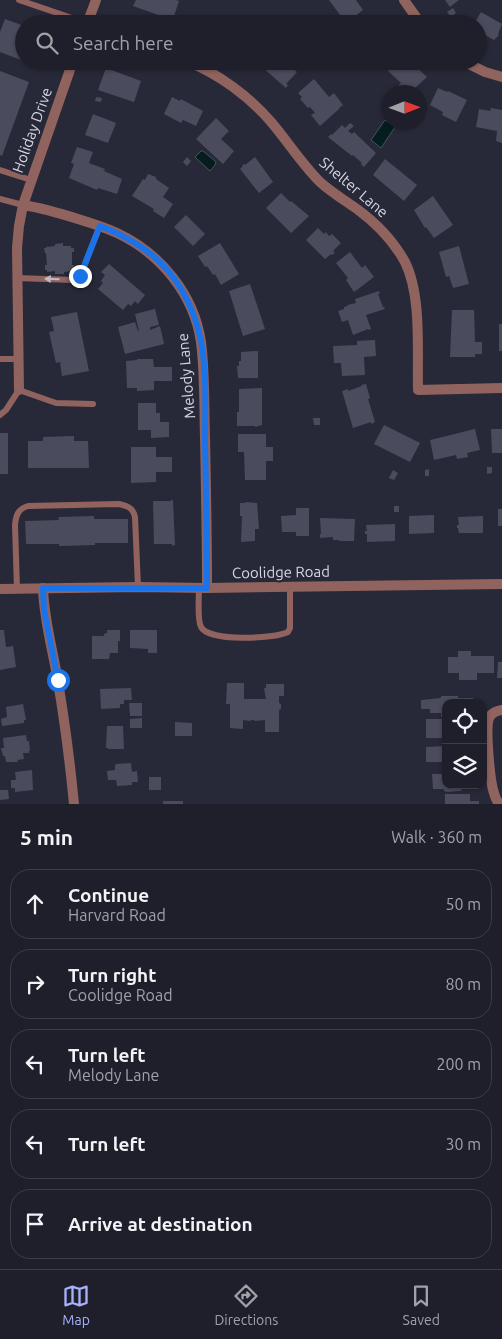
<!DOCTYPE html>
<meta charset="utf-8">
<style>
:root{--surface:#1e1f2a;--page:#262732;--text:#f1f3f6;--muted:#a1a2a8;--line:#3c3d47;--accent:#a7b1fc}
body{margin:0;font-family:Ubuntu,sans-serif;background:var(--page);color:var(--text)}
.controls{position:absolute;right:15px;bottom:15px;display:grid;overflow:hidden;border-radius:10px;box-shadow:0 1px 4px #0004}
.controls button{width:45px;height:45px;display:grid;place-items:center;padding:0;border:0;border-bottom:1px solid var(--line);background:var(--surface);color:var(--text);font:25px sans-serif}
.compass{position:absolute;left:382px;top:85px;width:45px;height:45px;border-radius:50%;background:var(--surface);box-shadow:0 1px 4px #0004;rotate:89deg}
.stop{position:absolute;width:15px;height:15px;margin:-11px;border:4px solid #1a73e8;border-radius:50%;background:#fff}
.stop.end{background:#1a73e8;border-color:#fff;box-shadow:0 1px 5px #0008}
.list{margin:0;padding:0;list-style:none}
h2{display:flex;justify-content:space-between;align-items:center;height:65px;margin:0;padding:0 20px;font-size:21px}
h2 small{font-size:16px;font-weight:400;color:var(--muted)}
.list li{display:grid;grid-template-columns:32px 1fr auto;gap:15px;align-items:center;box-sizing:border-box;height:70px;margin:0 10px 10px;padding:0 10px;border:1px solid var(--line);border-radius:20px}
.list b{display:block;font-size:19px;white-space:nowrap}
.list p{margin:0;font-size:16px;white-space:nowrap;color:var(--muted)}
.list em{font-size:16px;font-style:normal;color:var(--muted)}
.icon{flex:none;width:28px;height:28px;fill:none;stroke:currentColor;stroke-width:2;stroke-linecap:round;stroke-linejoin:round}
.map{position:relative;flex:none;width:502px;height:804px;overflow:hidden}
.search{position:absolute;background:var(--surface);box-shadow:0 1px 4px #0004;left:15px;right:15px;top:15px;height:55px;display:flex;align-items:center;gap:12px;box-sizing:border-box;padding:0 18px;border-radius:28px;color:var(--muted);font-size:19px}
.sheet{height:465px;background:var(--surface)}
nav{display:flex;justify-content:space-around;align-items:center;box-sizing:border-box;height:70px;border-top:1px solid var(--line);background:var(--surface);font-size:14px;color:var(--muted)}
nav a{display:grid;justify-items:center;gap:2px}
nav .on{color:var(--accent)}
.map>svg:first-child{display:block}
.water{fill:#051d1e;stroke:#445559}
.building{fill:#4a4b5c}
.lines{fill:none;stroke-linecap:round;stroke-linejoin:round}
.service{stroke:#91635f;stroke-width:6}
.minor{stroke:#91635f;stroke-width:10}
.tertiary{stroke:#91635f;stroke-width:10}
.oneway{fill:#c5bac1}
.route{stroke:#1a73e8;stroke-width:6}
.labels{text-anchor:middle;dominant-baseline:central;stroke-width:4.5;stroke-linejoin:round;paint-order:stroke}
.street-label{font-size:15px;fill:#d6d7e2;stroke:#282938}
</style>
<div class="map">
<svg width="502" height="804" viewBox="0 0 502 804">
<rect width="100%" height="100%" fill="#282938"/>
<!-- water -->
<g class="water">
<path d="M385,120l10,7 -14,21 -10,-8z"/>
<path d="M201,151h2l13,11 -1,3 -5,6 -15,-14z"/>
</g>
<!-- building -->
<g class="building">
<path d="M136,0h40l3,1 -7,21 -11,-4v-2l-28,-10z"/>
<path d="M329,0h27l7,10 -17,13z"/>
<path d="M445,0h14l-9,7z"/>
<path d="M453,8l3,5 -5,4 -4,-5z"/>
<path d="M481,12l21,12 -4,10 1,1 -5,5 -16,-9v-7h-4z"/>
<path d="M214,15l17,9h-21z"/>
<path d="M374,18l5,6h-12z"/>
<path d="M5,19l19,7v35l-24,-9v-20z"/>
<path d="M25,61h12l-2,4z"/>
<path d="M255,61h30l12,11 -11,12 2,1 -2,3z"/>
<path d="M397,61h6l10,9 3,-3 11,10 -12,11 -1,-1 -3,3 2,2h-16l-3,-2 7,-7 -13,-12z"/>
<path d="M106,68l35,13 -7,21 -36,-12z"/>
<path d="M0,71l29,11 -27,74 -2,-1z"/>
<path d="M314,79l15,18 5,-4 9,12 -4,3v1l-19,17 -9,-11 4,-2 -5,-6 -2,1 -8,-9 2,-2 -4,-4z"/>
<path d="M438,88l9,4 1,-1 19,9 -11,22 -14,-7 1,-3 -13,-7z"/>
<path d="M96,97l6,1 -1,4 -6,-1z"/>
<path d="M172,97l8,4 1,-2 22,12 -7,15 -13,-6 -2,3 -17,-9z"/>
<path d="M491,108l11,2v33l-6,-2 1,-10 -21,-4 3,-18 11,2z"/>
<path d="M93,114l23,9 -8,20 -23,-8z"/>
<path d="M216,118l13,13 -8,8 13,12 -11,13 -27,-25z"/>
<path d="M350,123l4,3 -6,5 4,3 2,-2 22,21 -12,14 -3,-3 1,-1 -9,-8 -1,1 -24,-19 3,-3 1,1 10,-10 3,3z"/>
<path d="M77,147l16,5 -4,11 16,6 -1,2 18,8 -5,15 -19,-6 -1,2 -28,-12 5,-14 -3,-1z"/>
<path d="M187,157l4,4 -4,5 -4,-4z"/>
<path d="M255,157l18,25 -14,11 -19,-24 3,-3 -1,-1 3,-1v1z"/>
<path d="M385,159l32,26 -13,16 -31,-26z"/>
<path d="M148,174l8,3v2l13,9 -6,9 10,7 -9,14 -11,-7 1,-2 -22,-13 11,-17 2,1z"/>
<path d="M281,193l9,9 1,-1 18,15 -18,17 -25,-25z"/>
<path d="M433,196l20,29 -19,13 -8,-11 -1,1 -11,-18z"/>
<path d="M186,215l19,19 -12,12 -19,-19z"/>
<path d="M318,228l6,6 2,-2 3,4 3,-2 9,9 -8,8 2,2 -3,2 -1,-1 -6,5 -19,-19z"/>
<path d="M63,243v3h8v2h3v4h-2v13h2v4h-1v2l-9,1v2h-9v-3l-8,1v-2h-2v-5h2l-1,-12h-1l-1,-5h2v-1l9,-1v-2z"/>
<path d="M220,243l19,31 -18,11 -6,-11 -2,1 -6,-9 -2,1 -7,-11z"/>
<path d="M459,246l10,38 -16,4 -4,-12 -3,1 -7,-25z"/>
<path d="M350,252l12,16 3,-3 9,12 -20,15 -8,-12 2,-2 -12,-15z"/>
<path d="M109,264l36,31 -7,9 -3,-3 -4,5 -3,-2 -5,6 -25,-21 5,-6 -2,-2 4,-6 -4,-3z"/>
<path d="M250,284l15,45 -22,7 -14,-45z"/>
<path d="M379,291l1,2 -2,1 5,13h1l1,2 -19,6 5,14 -2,1 -1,-1 -15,6 -5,-15 -6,2 -4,-11 6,-2v-2l4,-1 -1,-1 9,-2 -1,-4z"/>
<path d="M155,309l4,16 -9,2v3l10,-4 4,18 -39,10 -7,-27 17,-5 3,9h1l-4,-17z"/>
<path d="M452,310h22l1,32h7v12h-7v3h-25z"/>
<path d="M77,312l12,59 -27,5 -2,-14 -4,1 -7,-31 5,-1 -3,-14z"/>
<rect x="499" y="324" width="3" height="27"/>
<path d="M375,340l1,16 -12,1 1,18 -23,1 -1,-13h-7l-1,-17 24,-1v-4z"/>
<path d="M258,351v27h-20l-1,-12h2v-5h2v-9z"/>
<path d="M137,359h16l1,8h18v14h-18v9l-17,1v-3h-10l-1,-27 11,-1z"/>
<path d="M366,384l4,14 -2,1 7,23 -4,2v-2l-18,6 -11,-37 6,-2v2l14,-5 -1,-1z"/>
<path d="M262,388v37l-7,2v-1h-18v-14h2v-23z"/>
<path d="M138,403h18v10h4v9h9v15l-18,1v-8h-13z"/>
<path d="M313,418h7v7h-6z"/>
<path d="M384,425l36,18 -10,19 -36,-18z"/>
<path d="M475,429l5,21 -13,3 1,4 -11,2 -1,-4 -22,5 -4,-20z"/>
<path d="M491,429h11v24h-10z"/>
<rect x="0" y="433" width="8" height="41"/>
<path d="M238,434h28v13h7v14h-7v19h-21l-1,-28h-6z"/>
<path d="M74,436v5h14l1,27h-61v-27h15v-4z"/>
<path d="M131,447h25v10h16v15h-16v10l-25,1z"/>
<path d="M487,467h5v6l-5,1z"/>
<path d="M429,469v7h-4v-6z"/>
<path d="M393,470l5,3 -4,7 -5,-2z"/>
<path d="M171,500h2l2,45 -3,1v-2h-18l-1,-43h18z"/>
<path d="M245,502l12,1 2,26h-4v12l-14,1 1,-26h-2v-13h5z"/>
<rect x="394" y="506" width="5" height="6"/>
<path d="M296,508h13v28h-13v-4h-14l-1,-16 15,-1z"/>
<rect x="498" y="509" width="4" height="17"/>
<path d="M434,515v18l-25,1v-18z"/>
<path d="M94,516v3h34v24h-33v2l-36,1v-2h-33l-1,-23 34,-1 -1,-3z"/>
<path d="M483,516v17h-24l-1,-5h-1v-3h2l-1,-8z"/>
<path d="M320,518l35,1 -1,22h-15v-1h-6v-3l-13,1v-4h1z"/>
<path d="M395,524v17l-28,1v-8h-2v-3h2l-1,-6z"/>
<path d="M0,630h4l2,17 7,-1 3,21 -16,3z"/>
<path d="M107,630h13v11h-2v12h-8l-1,6h-17v-23h12v-2l3,-1z"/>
<path d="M130,630h27v23h-9v-4l-18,-1z"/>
<path d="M458,651h13v5h23v17h-17v7h-18v-7h-11v-16h10z"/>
<path d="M498,662h4v16h-5z"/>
<path d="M227,683h17v16h22l-2,-11h2v-4h18v12h-5v7l2,1v5l-2,1v22h-14v-12l-10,1 -1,-1h-3l-1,1 -7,-1v9l-13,-1v-24h-4z"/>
<path d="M131,688l1,12h-8v4h-4v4l-19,1 -1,-20z"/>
<path d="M441,696h17v2h15v5h-27v14h-5v-4h-11v-4h-9v-9l20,-2z"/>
<path d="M129,703h13v13h-12z"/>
<path d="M23,704l3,16h-2v3l-22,3 -1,-7 6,-2 -1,-10z"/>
<path d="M142,718v10h-12v-9z"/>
<rect x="426" y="719" width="20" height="19"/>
<path d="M175,722l17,1v13h-17z"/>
<path d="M107,726h16l1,23h-16v-1h-2z"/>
<path d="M26,735l1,6h2l1,10h-1v2h-6l1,6 -7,1 1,2h-12l-1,-6h-2l-2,-8h3l-1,-10z"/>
<path d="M446,746v19h-3v-3h-17v-15z"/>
<path d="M131,763l1,9 5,-1 1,11h-6v3l-15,1 -1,-6h-8l-1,-9 8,-1v-4l1,-2z"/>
<path d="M32,770l1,20 -18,2v-4h-4v-8h5l-1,-8z"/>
<path d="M443,770h3v15h30v4h-15l1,2h-3l-11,1 -4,-1v-2h-11l-1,-15h11z"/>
<rect x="149" y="777" width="12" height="13"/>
<path d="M0,790h8l1,9 -9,1z"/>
<path d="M445,794h25v7h9v3h-34z"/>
<rect x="163" y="801" width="20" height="3"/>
</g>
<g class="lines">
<!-- service -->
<g class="service">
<path d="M19,0l50,17 13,7"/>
<path d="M0,170l31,10"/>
<path d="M0,199l23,6"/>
<path d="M17,278l56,2 4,-1 5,-7 18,-47"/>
<path d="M0,359h18"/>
<path d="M0,415l6,-5 13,-20 37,13 37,1"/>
<path d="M199,588c0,10 -2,31 2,39 8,15 73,12 87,5l2,-4v-41"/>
<path d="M17,589l-2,-64c1,-10 3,-16 13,-19l91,-2c9,2 14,4 16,13l3,70"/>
</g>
<!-- minor -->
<g class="minor">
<path d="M404,0l17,24"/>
<path d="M87,24l9,-24"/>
<path d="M186,61c32,12 64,36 86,62 16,19 30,41 48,59 11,10 24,18 37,27 19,14 36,31 48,53 17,34 12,90 13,128l84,-2"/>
<path d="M463,61l22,11 17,5"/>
<path d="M23,205c19,3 36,8 55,14 13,4 26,8 39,14 43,20 77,61 84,109 4,31 3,63 4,95 1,50 2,101 2,151"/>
<path d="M19,390l-2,-142 2,-22 4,-21 50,-144"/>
<path d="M43,588c1,33 10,62 15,94 7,41 12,81 16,122"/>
<path d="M499,804c-2,-3 -4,-7 -5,-11 -4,-11 -9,-65 -5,-75 3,-6 8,-7 13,-8"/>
</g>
<!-- tertiary -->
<path class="tertiary" d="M0,589l138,-2 69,1 295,-4"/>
</g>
<!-- one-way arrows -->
<defs><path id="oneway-solid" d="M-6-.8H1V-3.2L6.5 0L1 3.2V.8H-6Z" transform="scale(1.25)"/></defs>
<use class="oneway" href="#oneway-solid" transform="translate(52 279) rotate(-178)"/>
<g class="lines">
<!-- route -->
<path class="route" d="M58,680l-14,-70 -1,-22h164c0,-49 -1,-99 -2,-148 0,-33 2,-67 -4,-99 -7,-36 -27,-72 -57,-92 -14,-10 -28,-17 -44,-23l-20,50"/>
</g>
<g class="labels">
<!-- street labels -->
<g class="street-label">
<text transform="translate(32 130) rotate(-70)">Holiday Drive</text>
<text transform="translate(354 187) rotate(40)">Shelter Lane</text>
<text transform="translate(186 376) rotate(-95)">Melody Lane</text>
<text transform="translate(281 572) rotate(-1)">Coolidge Road</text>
</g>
</g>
</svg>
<div class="controls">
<button><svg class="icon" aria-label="locate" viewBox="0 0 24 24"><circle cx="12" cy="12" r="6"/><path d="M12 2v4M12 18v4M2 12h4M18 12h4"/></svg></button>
<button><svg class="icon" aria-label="layers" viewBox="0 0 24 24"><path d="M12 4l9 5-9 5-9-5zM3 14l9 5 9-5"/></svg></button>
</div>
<svg class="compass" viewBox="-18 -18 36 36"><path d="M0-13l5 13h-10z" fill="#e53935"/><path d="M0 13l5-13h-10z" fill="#a1a2a8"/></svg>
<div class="stop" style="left:58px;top:680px"></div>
<div class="stop end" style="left:80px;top:276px"></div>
<div class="search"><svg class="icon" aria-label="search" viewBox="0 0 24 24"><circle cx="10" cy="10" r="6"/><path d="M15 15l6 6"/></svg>Search here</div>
</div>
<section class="sheet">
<h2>5 min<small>Walk · 360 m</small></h2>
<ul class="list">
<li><svg class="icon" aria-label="ahead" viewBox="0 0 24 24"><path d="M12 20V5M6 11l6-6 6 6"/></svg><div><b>Continue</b><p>Harvard Road</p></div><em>50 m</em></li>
<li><svg class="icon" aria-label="right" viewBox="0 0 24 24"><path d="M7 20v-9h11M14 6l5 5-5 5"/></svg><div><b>Turn right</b><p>Coolidge Road</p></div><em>80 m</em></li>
<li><svg class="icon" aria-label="left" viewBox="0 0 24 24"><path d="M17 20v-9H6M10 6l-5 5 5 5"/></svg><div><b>Turn left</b><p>Melody Lane</p></div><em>200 m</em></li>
<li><svg class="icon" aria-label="left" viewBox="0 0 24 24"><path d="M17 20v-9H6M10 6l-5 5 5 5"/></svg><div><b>Turn left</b></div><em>30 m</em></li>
<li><svg class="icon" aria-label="arrive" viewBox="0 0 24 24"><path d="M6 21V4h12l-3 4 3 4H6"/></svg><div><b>Arrive at destination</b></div></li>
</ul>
</section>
<nav>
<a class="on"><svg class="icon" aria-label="map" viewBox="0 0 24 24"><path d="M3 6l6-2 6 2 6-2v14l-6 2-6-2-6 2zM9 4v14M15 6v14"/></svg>Map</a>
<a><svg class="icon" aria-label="directions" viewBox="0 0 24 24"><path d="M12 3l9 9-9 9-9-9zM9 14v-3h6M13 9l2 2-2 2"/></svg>Directions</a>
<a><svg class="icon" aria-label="saved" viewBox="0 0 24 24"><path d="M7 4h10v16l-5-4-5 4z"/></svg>Saved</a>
</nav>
